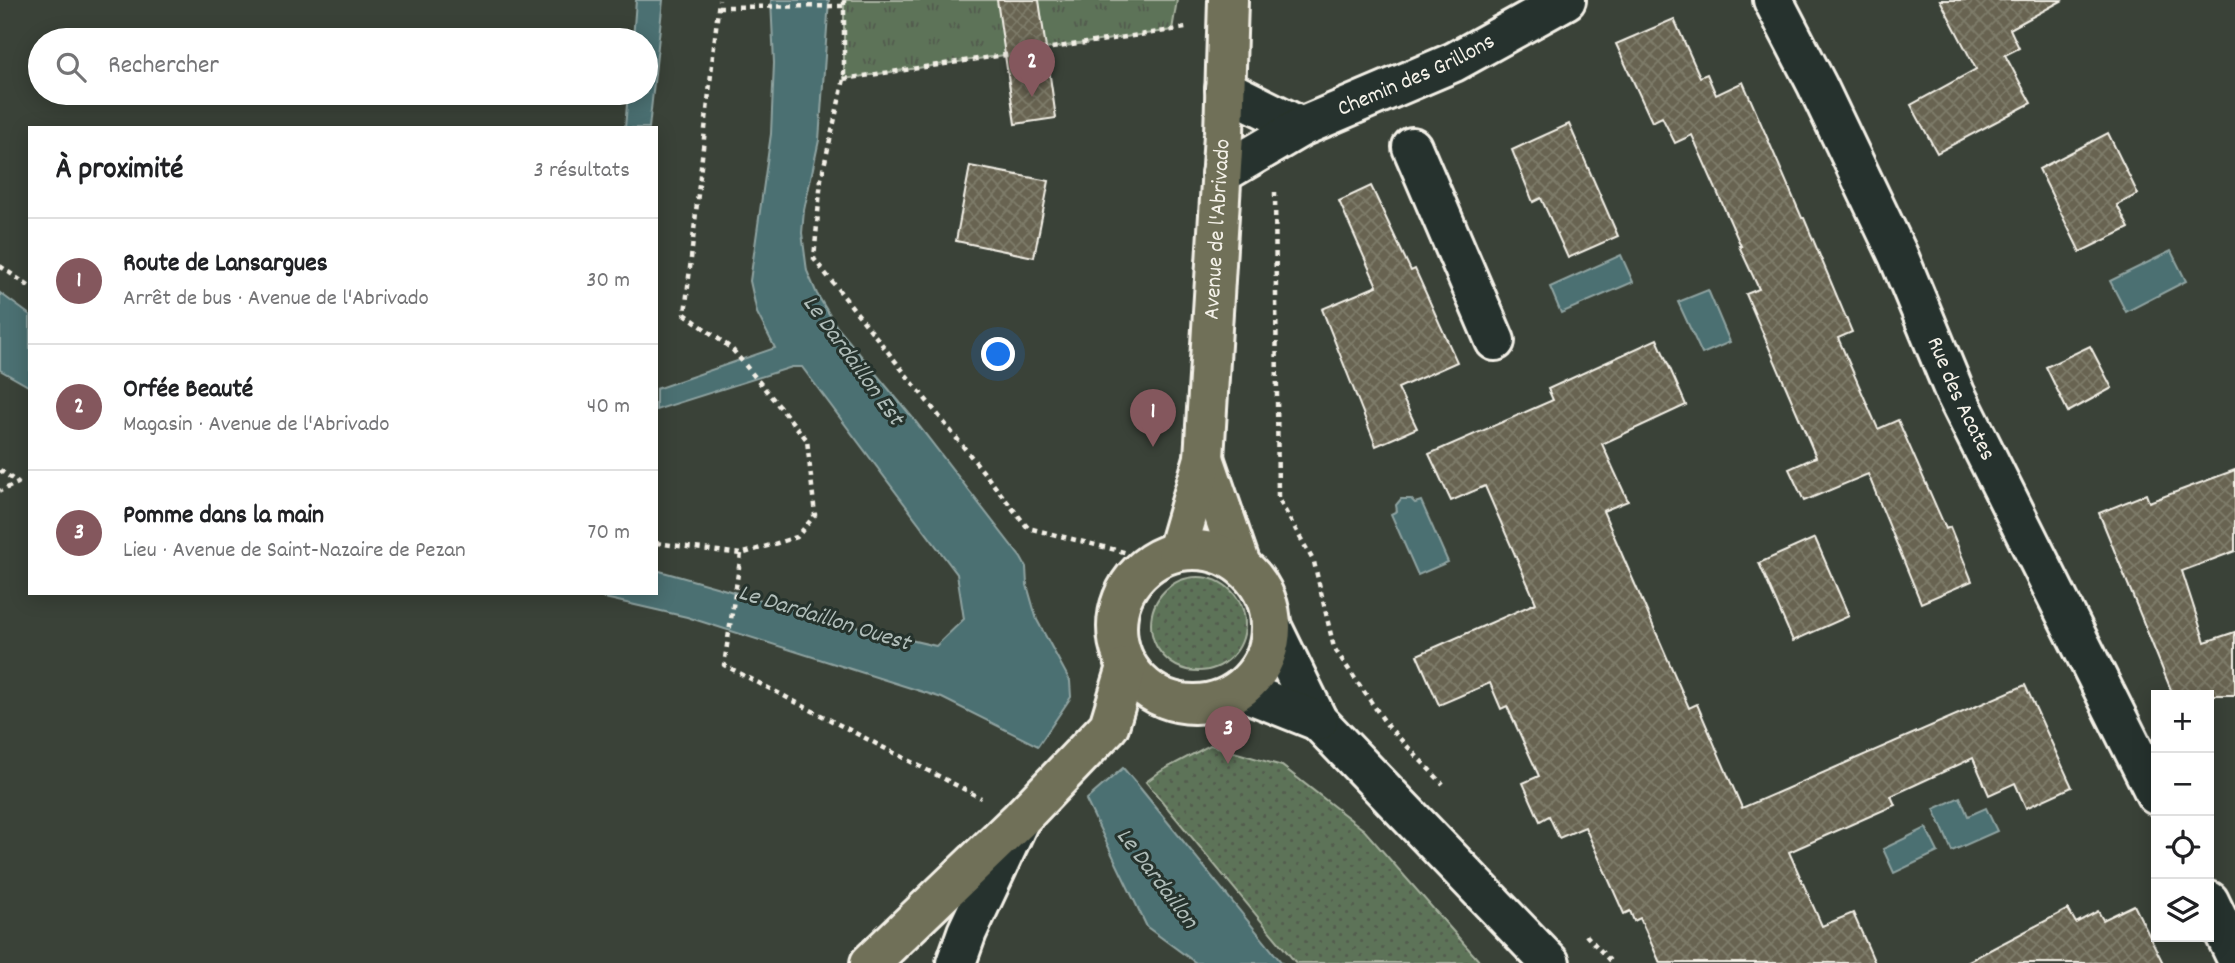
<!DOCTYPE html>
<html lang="fr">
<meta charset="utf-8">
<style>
:root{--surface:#fff;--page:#f2f2f2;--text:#202124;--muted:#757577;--line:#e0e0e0;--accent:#84575d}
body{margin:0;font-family:Dekko,sans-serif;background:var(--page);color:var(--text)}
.controls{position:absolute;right:21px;bottom:21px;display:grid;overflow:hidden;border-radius:0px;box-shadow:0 4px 18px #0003}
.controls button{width:63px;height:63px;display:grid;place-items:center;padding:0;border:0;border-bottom:2px solid var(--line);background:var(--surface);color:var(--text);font:35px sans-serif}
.you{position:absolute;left:999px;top:355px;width:24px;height:24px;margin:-18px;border:5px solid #fff;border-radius:50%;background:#1a73e8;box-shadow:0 0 0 10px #1a73e833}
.badge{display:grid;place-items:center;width:46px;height:46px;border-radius:50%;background:var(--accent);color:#fff;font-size:23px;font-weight:700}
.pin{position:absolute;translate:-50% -58px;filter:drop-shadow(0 2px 4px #0008)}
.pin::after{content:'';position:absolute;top:37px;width:24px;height:21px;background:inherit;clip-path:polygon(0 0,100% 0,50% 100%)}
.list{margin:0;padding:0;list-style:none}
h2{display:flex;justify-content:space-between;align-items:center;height:91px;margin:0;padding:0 28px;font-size:30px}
h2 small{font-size:23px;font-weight:400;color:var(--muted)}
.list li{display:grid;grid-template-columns:46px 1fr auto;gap:21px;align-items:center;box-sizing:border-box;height:126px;padding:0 28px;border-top:2px solid var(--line)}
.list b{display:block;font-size:26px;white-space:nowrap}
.list p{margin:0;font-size:23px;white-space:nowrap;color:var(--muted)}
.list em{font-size:23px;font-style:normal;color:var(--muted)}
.icon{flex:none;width:38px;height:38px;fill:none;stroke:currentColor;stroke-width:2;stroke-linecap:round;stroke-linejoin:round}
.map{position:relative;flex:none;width:2235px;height:963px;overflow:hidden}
.search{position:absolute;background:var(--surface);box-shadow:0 4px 18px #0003;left:28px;top:28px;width:630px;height:77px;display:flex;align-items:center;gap:18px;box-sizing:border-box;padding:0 24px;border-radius:38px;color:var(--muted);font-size:26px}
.panel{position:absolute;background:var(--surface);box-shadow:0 4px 18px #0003;left:28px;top:126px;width:630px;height:469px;border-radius:0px}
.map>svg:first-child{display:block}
.grass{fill:url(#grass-dots);stroke:#a8b2a0;stroke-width:2}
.park{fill:url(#park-tufts);stroke:#a8b2a0;stroke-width:2}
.water{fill:#4b6f72;stroke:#8fa3a1;stroke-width:2}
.building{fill:url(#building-cross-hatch);stroke:#f4f1e8;stroke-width:2}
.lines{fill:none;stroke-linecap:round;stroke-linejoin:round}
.minor-casing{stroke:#f4f1e8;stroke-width:44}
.major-casing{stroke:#f4f1e8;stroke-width:44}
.path{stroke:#f4f1e8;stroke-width:4.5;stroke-dasharray:5 5;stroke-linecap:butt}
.minor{stroke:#26332d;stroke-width:38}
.major{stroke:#706f59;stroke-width:38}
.labels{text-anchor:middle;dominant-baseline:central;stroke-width:6;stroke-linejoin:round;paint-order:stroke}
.street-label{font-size:23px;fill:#f4f1e8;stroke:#26332d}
.water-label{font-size:24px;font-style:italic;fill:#b0bdb9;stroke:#26332d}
</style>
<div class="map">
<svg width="2235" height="963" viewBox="0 0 2235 963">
<defs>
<pattern id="grass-dots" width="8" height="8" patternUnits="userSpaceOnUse" patternTransform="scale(1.75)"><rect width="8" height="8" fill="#5d7358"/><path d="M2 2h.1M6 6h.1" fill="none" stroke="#525b4e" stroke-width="1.8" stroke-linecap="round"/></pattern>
<pattern id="park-tufts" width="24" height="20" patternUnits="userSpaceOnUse" patternTransform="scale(1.75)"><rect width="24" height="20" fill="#5d7358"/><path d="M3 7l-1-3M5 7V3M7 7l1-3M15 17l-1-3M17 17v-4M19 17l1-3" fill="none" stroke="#525b4e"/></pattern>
<pattern id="building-cross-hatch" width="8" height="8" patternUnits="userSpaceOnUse" patternTransform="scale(1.75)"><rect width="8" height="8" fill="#686451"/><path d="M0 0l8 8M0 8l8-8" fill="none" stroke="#7e7b6a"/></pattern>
</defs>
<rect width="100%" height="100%" fill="#3a4238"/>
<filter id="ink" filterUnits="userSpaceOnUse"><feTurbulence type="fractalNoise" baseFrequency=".0143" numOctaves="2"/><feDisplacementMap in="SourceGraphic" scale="14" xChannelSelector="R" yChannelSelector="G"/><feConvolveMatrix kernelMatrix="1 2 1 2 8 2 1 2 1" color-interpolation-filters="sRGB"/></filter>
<g filter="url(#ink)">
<!-- grass -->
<g class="grass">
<circle cx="1198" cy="624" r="47"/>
<path d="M1210,745l72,21 82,64 117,133h-185l-150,-181 15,-11z"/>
</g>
<!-- park -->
<path class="park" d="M844,0h333l-5,30 -328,49z"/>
<!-- water -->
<g class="water">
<path d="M636,0h27l-14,128h-24l3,-35h18v-53h-13z"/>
<path d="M771,0h58l-10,140 -15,70 -2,23 5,38 10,23 20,33 75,90 109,141 5,9 1,18 10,35 33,61 1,16 -33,49 -96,-48 -255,-81 -104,-24h73v-23c94,26 186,55 280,76l28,-27 -7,-45 -155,-207h-10l-136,43v-21l119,-41 -18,-35 -7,-32 21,-147 3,-71z"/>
<path d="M2171,251l15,30 -60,31 -16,-31z"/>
<path d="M1621,255l12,27 -72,31 -11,-26z"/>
<path d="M1708,290l22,52 -28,12 -24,-52z"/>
<path d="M0,293l30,22v72l-30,-17z"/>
<path d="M1401,499h10l4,4 6,-2 27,61 -30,13 -27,-61 6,-3 -1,-6z"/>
<path d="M1123,768l13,15 146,180h-86l-49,-36 -61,-127z"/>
<path d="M1960,797l8,19 18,-8 11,23 -45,20 -18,-42z"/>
<path d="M1926,828l12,24 -44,21 -11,-24z"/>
</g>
<!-- building -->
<g class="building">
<path d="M997,0h42l17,118 -41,6z"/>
<path d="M1940,0h123l-53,29 9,19 -14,7 26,48 -94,50 -26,-48 65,-36z"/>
<path d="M1674,19l26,58 7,-3 9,21 27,-13 59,136h2l48,114 -14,6 40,91 20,-9 48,109 4,-2 22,54 -51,22 -53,-129 -64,27 -15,-32 27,-12 -70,-163 13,-5 -20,-43h2l-49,-111 -17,8 -13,-26 -10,5 -36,-78z"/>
<path d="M1569,124l49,112 -50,22 -27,-60 -8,4 -21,-52z"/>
<path d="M2108,133l30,61 -21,11 12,23 -49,24 -41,-83z"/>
<path d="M970,166l79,15 -15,76 -78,-16z"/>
<path d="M1371,186l40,85 4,-2 42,93 -59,26 19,40 -41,18 -54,-137 55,-23 -38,-85z"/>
<path d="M1657,339l29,66 -84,39 26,57 -25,10 86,197 8,-4 45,104 283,-123 47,102 -46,21 -11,-25 -26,12 -16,-37 -82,38 4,9 -106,47 33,74 31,-13 22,50h-215l-20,-45 -6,3 -4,-10 -6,3 -39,-87 -26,11 -10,-22 -9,5 -17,-38 16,-7 -32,-70 -6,3 -11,-26 -51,22 -22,-50 119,-52 -51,-117 -34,15 -22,-47 124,-54 -5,-11z"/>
<path d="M2090,346l22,42 -44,24 -22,-45z"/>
<path d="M2235,470v81l-53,20 23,71 30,-10v63h-62l-74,-182 47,-19 3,8z"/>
<path d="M1815,538l34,78 -56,25 -34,-78z"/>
<path d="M2134,905l29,58h-198l103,-54 8,14 22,-12 5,9z"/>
</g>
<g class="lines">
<defs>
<g id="minor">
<path id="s1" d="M1773,0l44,85 81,170 57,138 201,402"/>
<path d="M1225,89l76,38"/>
<path d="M1412,147l83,194"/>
<path id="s2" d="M1221,174l80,-47 153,-65 112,-62"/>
<path d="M1272,627l46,94 232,242"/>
<path d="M1240,690l78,31"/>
<path d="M2209,901l26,54"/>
<path d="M956,963l11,-31 52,-111"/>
</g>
<g id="major">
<path d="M1204,458l37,107"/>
<circle cx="1194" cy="627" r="77"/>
<path id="s3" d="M1177,551l27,-93 20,-324 4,-134"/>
<path d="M870,963l150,-144 89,-93 18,-59"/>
</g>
</defs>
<!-- minor casing -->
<use href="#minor" class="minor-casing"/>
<!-- major casing -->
<use href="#major" class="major-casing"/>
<!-- path -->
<g class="path">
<path d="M844,0v79l-23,100 -7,80 214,269 100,25 6,8"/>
<path d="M718,7l126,-1"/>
<path d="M844,79l342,-51"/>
<path d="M1275,192l3,306 36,64 20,86 53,77 56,59"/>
<path d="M0,266l30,21"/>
<path d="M0,470l18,13 -18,8"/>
<path d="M656,543l85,11 56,-17 18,-22 -8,-75 -75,-91 -47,-35 34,-314"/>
<path d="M741,554l-17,111 257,133"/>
<path d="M1586,935l26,28"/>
</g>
<!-- minor -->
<use href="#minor" class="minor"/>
<!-- major -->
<use href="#major" class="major"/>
</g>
</g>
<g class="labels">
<!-- street labels -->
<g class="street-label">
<text stroke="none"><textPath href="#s2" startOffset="219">Chemin des Grillons</textPath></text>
<text stroke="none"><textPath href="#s3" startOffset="326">Avenue de l'Abrivado</textPath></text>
<text stroke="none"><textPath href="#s1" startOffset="441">Rue des Acates</textPath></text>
</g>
<!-- water labels -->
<g class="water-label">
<text transform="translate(852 361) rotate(54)">Le Dardaillon Est</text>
<text transform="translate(824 619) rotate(17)">Le Dardaillon Ouest</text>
<text transform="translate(1156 879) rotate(53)">Le Dardaillon</text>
</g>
</g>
</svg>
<div class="controls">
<button>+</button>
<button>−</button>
<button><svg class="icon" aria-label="locate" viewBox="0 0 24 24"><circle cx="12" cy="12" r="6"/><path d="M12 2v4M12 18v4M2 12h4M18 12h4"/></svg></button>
<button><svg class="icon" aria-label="layers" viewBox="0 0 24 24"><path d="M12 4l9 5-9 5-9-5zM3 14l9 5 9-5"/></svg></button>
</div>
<div class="you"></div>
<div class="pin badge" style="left:1153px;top:447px">1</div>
<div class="pin badge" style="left:1032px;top:97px">2</div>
<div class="pin badge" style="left:1228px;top:764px">3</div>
<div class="search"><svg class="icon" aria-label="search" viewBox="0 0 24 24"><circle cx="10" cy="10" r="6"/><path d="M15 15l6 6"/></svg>Rechercher</div>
<section class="panel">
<h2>À proximité<small>3 résultats</small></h2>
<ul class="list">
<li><span class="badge">1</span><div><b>Route de Lansargues</b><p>Arrêt de bus · Avenue de l'Abrivado</p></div><em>30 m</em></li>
<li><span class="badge">2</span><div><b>Orfée Beauté</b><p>Magasin · Avenue de l'Abrivado</p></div><em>40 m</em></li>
<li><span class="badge">3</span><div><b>Pomme dans la main</b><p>Lieu · Avenue de Saint-Nazaire de Pezan</p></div><em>70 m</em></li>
</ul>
</section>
</div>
